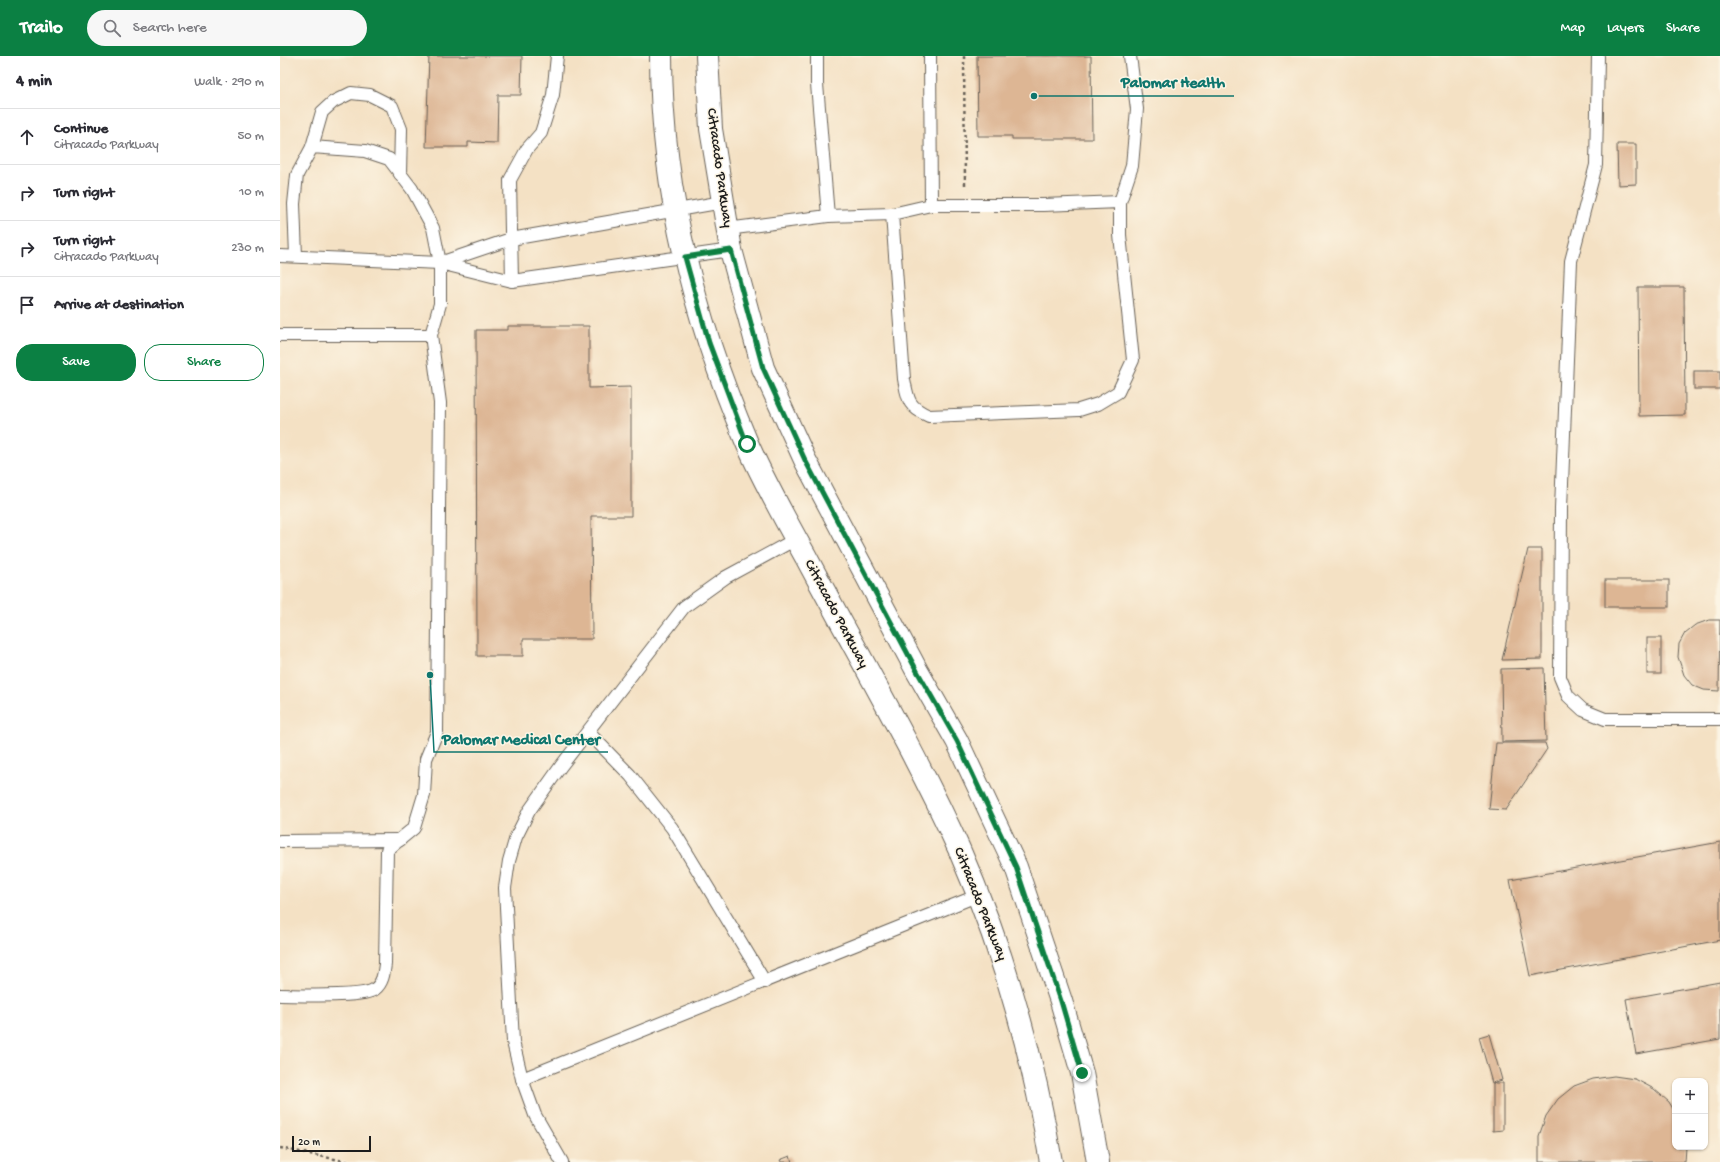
<!DOCTYPE html>
<meta charset="utf-8">
<style>
:root{--surface:#fff;--page:#f7f7f7;--text:#2b2b33;--muted:#7c7c81;--line:#e1e1e2;--accent:#0b8043}
body{margin:0;font-family:"Gochi Hand",sans-serif;background:var(--page);color:var(--text)}
.controls{position:absolute;right:12px;bottom:12px;display:grid;overflow:hidden;border-radius:8px;box-shadow:0 1px 3px #0004}
.controls button{width:36px;height:36px;display:grid;place-items:center;padding:0;border:0;border-bottom:1px solid var(--line);background:var(--surface);color:var(--text);font:20px sans-serif}
.scale{position:absolute;left:12px;bottom:10px;width:79px;box-sizing:border-box;padding-left:4px;border:2px solid #1c1c1c;border-top:0;font-size:11px;line-height:14px;white-space:nowrap;color:#1c1c1c;-webkit-text-stroke:3px #fcf5e5;paint-order:stroke}
.stop{position:absolute;width:12px;height:12px;margin:-9px;border:3px solid #0b8043;border-radius:50%;background:#fff}
.stop.end{background:#0b8043;border-color:#fff;box-shadow:0 1px 4px #0008}
.list{margin:0;padding:0;list-style:none}
h2{display:flex;justify-content:space-between;align-items:center;height:52px;margin:0;padding:0 16px;font-size:17px}
h2 small{font-size:13px;font-weight:400;color:var(--muted)}
.list li{display:grid;grid-template-columns:26px 1fr auto;gap:12px;align-items:center;box-sizing:border-box;height:56px;padding:0 16px;border-top:1px solid var(--line)}
.list b{display:block;font-size:15px;white-space:nowrap}
.list p{margin:0;font-size:13px;white-space:nowrap;color:var(--muted)}
.list em{font-size:13px;font-style:normal;color:var(--muted)}
.actions{display:flex;gap:8px;padding:12px 16px}
.actions a{flex:1;padding:9px 0;border:1px solid var(--accent);border-radius:16px;text-align:center;font-size:14px;color:var(--accent)}
.actions .main{background:var(--accent);color:#fff}
.icon{flex:none;width:22px;height:22px;fill:none;stroke:currentColor;stroke-width:2;stroke-linecap:round;stroke-linejoin:round}
.map{position:relative;flex:none;width:1440px;height:1106px;overflow:hidden}
header{display:flex;align-items:center;gap:24px;box-sizing:border-box;height:56px;padding:0 20px;background:var(--accent);color:#fff}
header strong{font-size:19px}
nav{display:flex;gap:22px;margin-inline-start:auto;font-size:14px}
.search{width:280px;height:36px;background:var(--page);display:flex;align-items:center;gap:10px;box-sizing:border-box;padding:0 14px;border-radius:22px;color:var(--muted);font-size:15px}
main{display:flex}
aside{flex:1;background:var(--surface)}
.map>svg:first-child{display:block}
.building{fill:#ddb694}
.lines{fill:none;stroke-linecap:round;stroke-linejoin:round}
.lane-casing{stroke:#686157;stroke-width:14}
.secondary-casing{stroke:#686157;stroke-width:24}
.path{stroke:#686157;stroke-width:2.5;stroke-dasharray:3 3;stroke-linecap:butt}
.lane{stroke:#fff;stroke-width:12}
.secondary{stroke:#fff;stroke-width:22}
.route{stroke:#0b8043;stroke-width:5}
.labels{text-anchor:middle;dominant-baseline:central;stroke-width:3;stroke-linejoin:round;paint-order:stroke}
.street-label{font-size:15px;fill:#1c1c1c;stroke:#fcf5e5}
.leader{fill:none;stroke:#0f766e;stroke-width:1.5}
.callout-dot{fill:#0f766e;stroke:#fcf5e5;stroke-width:1.5}
.callout-label{font-size:16px;text-anchor:middle;font-weight:bold;fill:#0f766e;stroke:#fcf5e5;stroke-width:3;stroke-linejoin:round;paint-order:stroke}
</style>
<header>
<strong>Trailo</strong>
<div class="search"><svg class="icon" aria-label="search" viewBox="0 0 24 24"><circle cx="10" cy="10" r="6"/><path d="M15 15l6 6"/></svg>Search here</div>
<nav><a>Map</a><a>Layers</a><a>Share</a></nav>
</header>
<main>
<aside>
<h2>4 min<small>Walk · 290 m</small></h2>
<ul class="list">
<li><svg class="icon" aria-label="ahead" viewBox="0 0 24 24"><path d="M12 20V5M6 11l6-6 6 6"/></svg><div><b>Continue</b><p>Citracado Parkway</p></div><em>50 m</em></li>
<li><svg class="icon" aria-label="right" viewBox="0 0 24 24"><path d="M7 20v-9h11M14 6l5 5-5 5"/></svg><div><b>Turn right</b></div><em>10 m</em></li>
<li><svg class="icon" aria-label="right" viewBox="0 0 24 24"><path d="M7 20v-9h11M14 6l5 5-5 5"/></svg><div><b>Turn right</b><p>Citracado Parkway</p></div><em>230 m</em></li>
<li><svg class="icon" aria-label="arrive" viewBox="0 0 24 24"><path d="M6 21V4h12l-3 4 3 4H6"/></svg><div><b>Arrive at destination</b></div></li>
</ul>
<div class="actions"><a class="main">Save</a><a>Share</a></div>
</aside>
<div class="map">
<svg width="1440" height="1106" viewBox="0 0 1440 1106">
<rect width="100%" height="100%" fill="#fcf5e5"/>
<filter id="ink" filterUnits="userSpaceOnUse"><feTurbulence type="fractalNoise" baseFrequency=".025" numOctaves="2"/><feDisplacementMap in="SourceGraphic" scale="8" xChannelSelector="R" yChannelSelector="G"/><feConvolveMatrix kernelMatrix="1 2 1 2 8 2 1 2 1" color-interpolation-filters="sRGB"/></filter>
<filter id="wash" filterUnits="userSpaceOnUse"><feTurbulence type="fractalNoise" baseFrequency=".012" numOctaves="4" result="noise"/><feDisplacementMap in="SourceGraphic" scale="16" xChannelSelector="R" yChannelSelector="G"/><feGaussianBlur stdDeviation="0.9" result="paint"/><feColorMatrix in="noise" values="0 0 0 0 0 0 0 0 0 0 0 0 0 0 0 0 0 1.4 0 .05"/><feComposite in="paint" operator="in"/></filter>
<g filter="url(#wash)">
<rect width="100%" height="100%" fill="#f4e1c4"/>
<g id="blocks">
<!-- building -->
<g class="building">
<path d="M149,0h93l-1,39h-23l-1,48 -29,-1v5h-42z"/>
<path d="M697,0h114l1,83h-80v-3h-34z"/>
<path d="M1337,88h19v40l-18,1z"/>
<path d="M1358,231h46l1,128 -46,1z"/>
<path d="M228,270h81v62l42,-1v129h-40l1,123h-69v17h-46l-1,-326h32z"/>
<rect x="1414" y="315" width="26" height="18"/>
<path d="M1248,493h14v110l-40,1z"/>
<rect x="1325" y="524" width="64" height="27"/>
<path d="M1429,564h11l-1,71 -15,-1 -12,-5 -8,-10 -6,-18 1,-13 6,-11 10,-8z"/>
<rect x="1367" y="582" width="14" height="36"/>
<path d="M1264,612l2,73 -44,1 -1,-73z"/>
<path d="M1216,687h49l2,6 -41,61 -17,-1z"/>
<path d="M1440,786v98l-190,36 -20,-96z"/>
<path d="M1440,926v57l-84,15 -10,-55z"/>
<path d="M1209,978l13,46 -10,3 -13,-46z"/>
<path d="M1334,1020l21,3 19,10 15,13 6,10v35h11l-1,15h-146v-26l7,-20 12,-17 16,-13 19,-7z"/>
<path d="M1213,1027h10v47l-10,1z"/>
<path d="M510,1100l2,6h-11l-1,-2z"/>
</g>
</g>
</g>
<g filter="url(#ink)">
<use href="#blocks" fill-opacity="0" stroke="#686157" stroke-width="1"/>
<g class="lines">
<defs>
<g id="lane">
<path d="M537,0v28l11,132"/>
<path d="M1318,0l-2,109 -25,96 -10,247 -1,169 8,19 15,14 22,9h115"/>
<path d="M32,91l10,-35 11,-10 18,-9 19,2 22,11 9,23 -1,45"/>
<path d="M840,146l12,-36 5,-57 -7,-53"/>
<path d="M612,158l39,-9"/>
<path d="M447,173l101,-13 64,-2 12,165c4,21 4,28 25,37l150,-6 19,-6 20,-12 15,-32 -13,-125v-33l-77,3h-112l-1,-149"/>
<path d="M0,200l160,7 72,18 219,-31"/>
<path d="M160,207l71,-24 212,-37"/>
<path d="M232,225l-2,-101 17,-31 14,-16 12,-38 4,-39"/>
<path d="M0,279h151"/>
<path d="M308,676l42,43 42,53 93,154"/>
<path d="M0,785l120,-1"/>
<path d="M0,939c17,0 84,3 95,-6 8,-6 9,-17 10,-25l2,-114 27,-22 10,-33 2,-36 11,-27 3,-329 -9,-68 9,-31v-41l-7,-35 -21,-39 -23,-30 -24,-8 -53,-4 -15,28 -3,29 2,52"/>
<path d="M242,1023l457,-184"/>
<path d="M282,1106l-27,-47 -13,-36 -9,-37 -8,-154 4,-27 7,-24 13,-26 32,-45 123,-159 42,-30 70,-38"/>
</g>
<g id="secondary">
<path d="M381,0c0,133 34,265 86,387 17,39 39,78 60,116 51,96 107,191 152,290 44,100 74,205 92,313"/>
<path d="M427,0l4,73 20,121 32,118 42,92 112,211 40,70 59,126 45,134 21,72 16,89"/>
</g>
</defs>
<!-- lane casing -->
<use href="#lane" class="lane-casing"/>
<!-- secondary casing -->
<use href="#secondary" class="secondary-casing"/>
<!-- path -->
<g class="path">
<path d="M684,0l1,129"/>
<path d="M0,1092l69,14"/>
</g>
<!-- lane -->
<use href="#lane" class="lane"/>
<!-- secondary -->
<use href="#secondary" class="secondary"/>
</g>
</g>
<g class="lines" filter="url(#ink)">
<!-- route -->
<path class="route" d="M467,388l-38,-101 -24,-86 46,-7 32,118 42,92 112,211 40,70 59,126 45,134 21,72"/>
</g>
<g class="labels">
<!-- street labels -->
<g class="street-label">
<text transform="translate(439 112) rotate(82)">Citracado Parkway</text>
<text transform="translate(556 558) rotate(62)">Citracado Parkway</text>
<text transform="translate(700 848) rotate(68)">Citracado Parkway</text>
</g>
</g>
<!-- callouts -->
<path class="leader" d="M754 40L833 40H954M150 619L154 696H328"/>
<g class="callout-dot">
<circle cx="754" cy="40" r="4"/>
<circle cx="150" cy="619" r="4"/>
</g>
<g class="callout-label">
<text x="893" y="31">Palomar Health</text>
<text x="241" y="688">Palomar Medical Center</text>
</g>
</svg>
<div class="controls">
<button>+</button>
<button>−</button>
</div>
<div class="scale">20 m</div>
<div class="stop" style="left:467px;top:388px"></div>
<div class="stop end" style="left:802px;top:1017px"></div>
</div>
</main>
